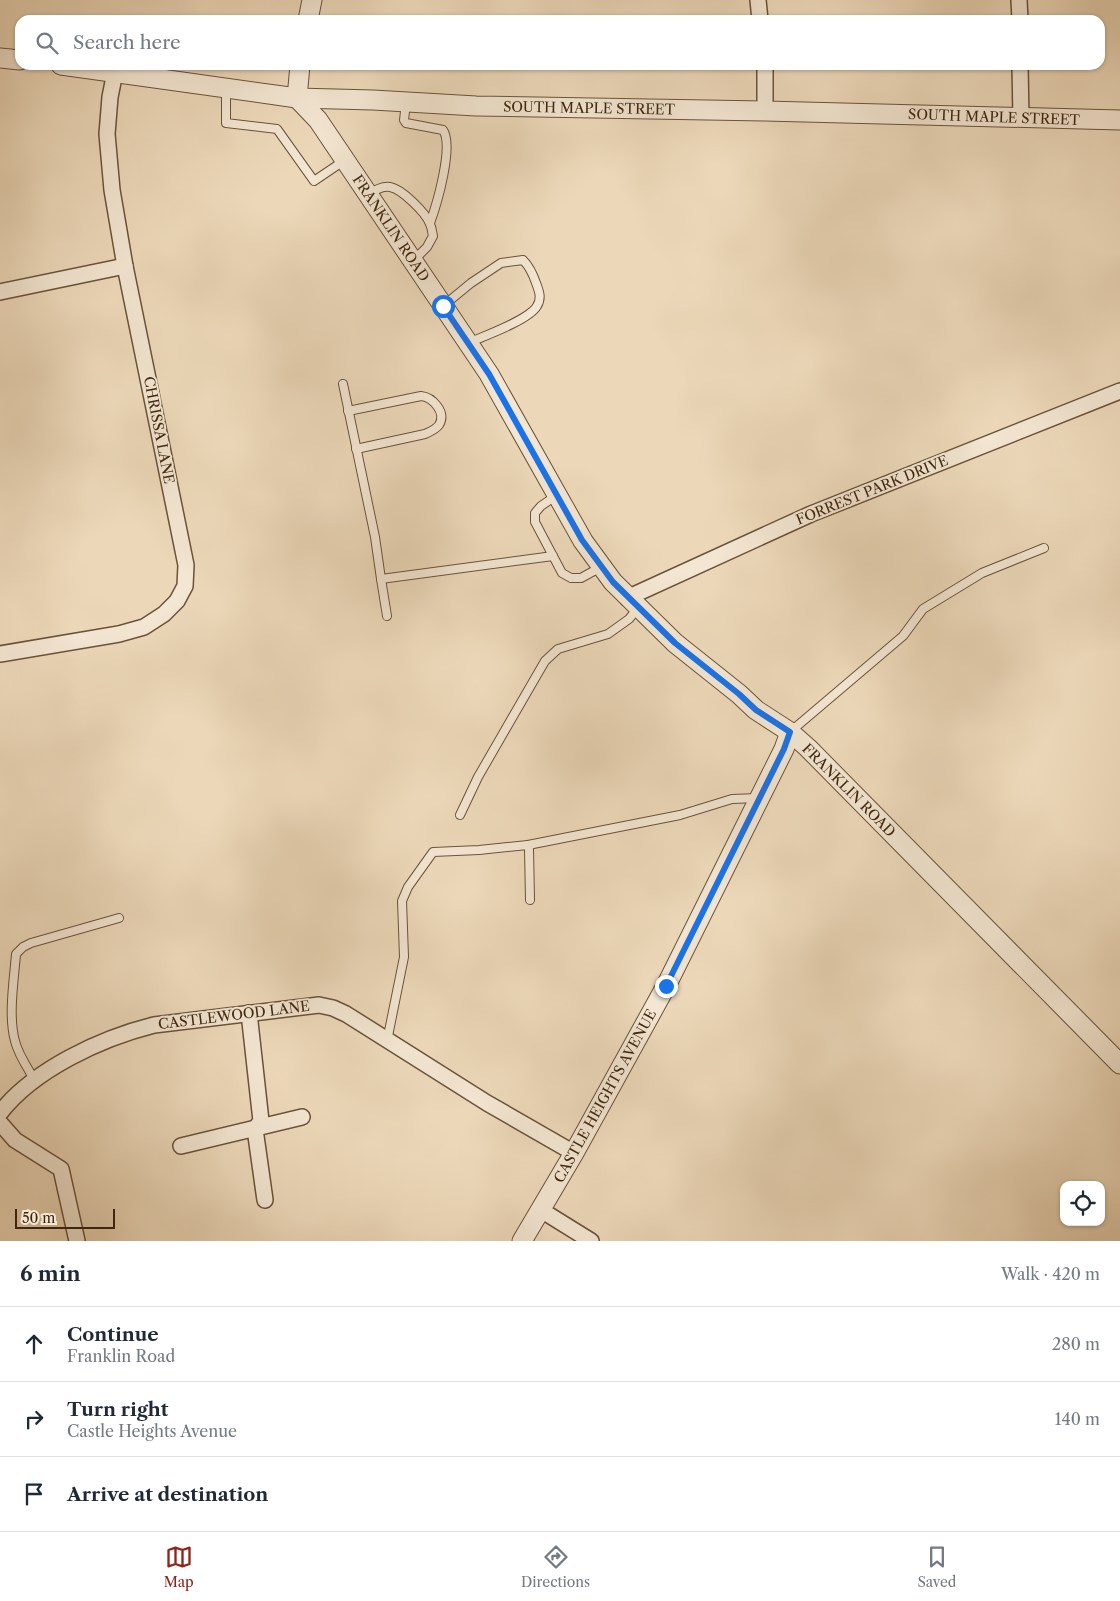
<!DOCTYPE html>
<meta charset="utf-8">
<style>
:root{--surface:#fff;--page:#f2f2f3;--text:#1f2937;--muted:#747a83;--line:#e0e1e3;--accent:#8f2418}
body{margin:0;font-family:"Libre Caslon Text",serif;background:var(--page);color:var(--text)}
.controls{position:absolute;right:15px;bottom:15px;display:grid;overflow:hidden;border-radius:10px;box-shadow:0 1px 4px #0004}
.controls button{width:45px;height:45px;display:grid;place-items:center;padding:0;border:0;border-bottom:1px solid var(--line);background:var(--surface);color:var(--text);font:25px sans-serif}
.scale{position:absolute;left:15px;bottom:12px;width:100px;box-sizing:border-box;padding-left:5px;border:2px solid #3f270f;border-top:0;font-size:14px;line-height:18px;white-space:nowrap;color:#3f270f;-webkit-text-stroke:4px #f3e6d2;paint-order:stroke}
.stop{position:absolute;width:15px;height:15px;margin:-11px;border:4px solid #1a73e8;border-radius:50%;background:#fff}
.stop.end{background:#1a73e8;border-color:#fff;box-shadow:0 1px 5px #0008}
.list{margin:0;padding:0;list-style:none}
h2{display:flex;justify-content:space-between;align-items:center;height:65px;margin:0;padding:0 20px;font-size:21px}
h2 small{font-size:16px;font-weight:400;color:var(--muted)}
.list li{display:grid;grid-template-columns:32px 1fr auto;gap:15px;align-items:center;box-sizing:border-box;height:75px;padding:0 20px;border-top:1px solid var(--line)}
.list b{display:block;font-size:19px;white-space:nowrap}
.list p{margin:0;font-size:16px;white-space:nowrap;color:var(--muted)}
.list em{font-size:16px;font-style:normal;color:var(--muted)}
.icon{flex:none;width:28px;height:28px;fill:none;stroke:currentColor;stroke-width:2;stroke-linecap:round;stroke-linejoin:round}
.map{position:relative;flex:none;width:1120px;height:1241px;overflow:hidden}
.search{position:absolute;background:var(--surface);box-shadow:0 1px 4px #0004;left:15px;right:15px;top:15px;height:55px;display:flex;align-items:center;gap:12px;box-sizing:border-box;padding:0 18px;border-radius:15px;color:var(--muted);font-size:19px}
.sheet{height:290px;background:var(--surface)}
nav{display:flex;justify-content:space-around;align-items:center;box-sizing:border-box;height:70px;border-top:1px solid var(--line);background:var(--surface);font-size:14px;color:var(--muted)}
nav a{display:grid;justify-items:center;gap:2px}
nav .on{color:var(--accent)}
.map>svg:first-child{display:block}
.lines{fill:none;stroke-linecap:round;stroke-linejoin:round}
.service-casing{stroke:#6a533a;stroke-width:10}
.minor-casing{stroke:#6a533a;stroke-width:18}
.tertiary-casing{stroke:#6a533a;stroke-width:21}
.service{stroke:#f3e6d2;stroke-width:8}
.minor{stroke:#f3e6d2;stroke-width:15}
.tertiary{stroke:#f3e6d2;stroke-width:19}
.route{stroke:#1a73e8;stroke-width:6}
.labels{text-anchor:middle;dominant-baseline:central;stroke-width:4;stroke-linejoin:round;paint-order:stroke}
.street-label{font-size:14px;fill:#3f270f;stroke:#f3e6d2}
</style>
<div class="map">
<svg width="1120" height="1241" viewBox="0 0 1120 1241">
<rect width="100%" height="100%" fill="#ecd8b9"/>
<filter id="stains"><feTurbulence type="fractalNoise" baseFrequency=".004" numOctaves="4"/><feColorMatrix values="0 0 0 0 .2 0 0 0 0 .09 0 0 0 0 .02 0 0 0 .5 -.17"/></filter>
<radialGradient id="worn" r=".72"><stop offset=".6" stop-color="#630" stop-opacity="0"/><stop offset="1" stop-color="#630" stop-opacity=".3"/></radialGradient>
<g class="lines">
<defs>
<g id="service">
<path d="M226,88v35l51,6 37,52 31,-21"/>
<path d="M406,103l-2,17 2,3 37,7c11,16 -6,74 -13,93"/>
<path d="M368,195c8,-5 13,-9 22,-8 12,2 36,26 40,37 2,4 2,8 3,12l-6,11 -14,14"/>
<path d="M443,306l28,-23 30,-20 22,-3c7,7 10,14 13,23 3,8 6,15 1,23 -8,14 -53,30 -69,37"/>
<path d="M343,384l32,153 6,42 172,-23"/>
<path d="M348,411l73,-15c11,1 26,16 18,29 -4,5 -8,6 -14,9l-69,15"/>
<path d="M557,495l-16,11 -6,7v9l27,51 9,5h10l20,-11"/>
<path d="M381,579l6,37"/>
<path d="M790,732l113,-96 20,-27 59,-36 62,-25"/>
<path d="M460,815l18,-38 67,-116 13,-12 50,-15 21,-15 9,-11"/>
<path d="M528,845l152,-30 52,-16 26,-1"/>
<path d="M387,1041l17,-84 -2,-56 6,-14 25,-35 46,-2 49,-5 1,4 1,51"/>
<path d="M34,1079c-7,-12 -16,-25 -19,-38 -7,-25 -1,-61 1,-87l7,-7 8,-4 88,-25"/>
</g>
<g id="minor">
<path d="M758,0l2,20"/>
<path d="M1019,0l1,20"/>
<path d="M1020,65l1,53"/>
<path d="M765,111v-46"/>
<path d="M0,292l125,-26"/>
<path d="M627,598l184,-84 309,-123"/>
<path d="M0,654l119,-20 25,-7 20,-13 13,-13 8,-15 1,-21 -61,-299 -13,-76 -5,-56 3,-37 5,-25"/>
<path d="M249,1013l12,108 -6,8 10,71"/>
<path d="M0,1113c34,-44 102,-75 154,-88l165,-20 14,3 13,6 141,89 87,50"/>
<path d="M0,1123l15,17 46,29 16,72"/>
<path d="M181,1146l121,-29"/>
<path d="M541,1210l50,31"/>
</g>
<g id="tertiary">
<path d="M308,20l4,-20"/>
<path d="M0,58l20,2"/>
<path d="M61,65l236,33 76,2 103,6 289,5 355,9"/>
<path d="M300,65l-3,33 21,22 171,254 94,167 30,41 62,61 64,51 17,16 34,22 18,16 312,316"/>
<path d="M522,1241l52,-88 92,-167 118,-237 6,-17"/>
</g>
</defs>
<!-- service casing -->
<use href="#service" class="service-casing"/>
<!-- minor casing -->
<use href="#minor" class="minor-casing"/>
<!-- tertiary casing -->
<use href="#tertiary" class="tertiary-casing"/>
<!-- service -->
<use href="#service" class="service"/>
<!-- minor -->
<use href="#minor" class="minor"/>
<!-- tertiary -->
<use href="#tertiary" class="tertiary"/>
</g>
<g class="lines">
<!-- route -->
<path class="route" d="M443,306l46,68 93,166 31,42 62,61 64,51 17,16 34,22 -6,17 -118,237"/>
</g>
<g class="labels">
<!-- street labels -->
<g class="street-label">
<text transform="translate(589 108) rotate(1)">SOUTH MAPLE STREET</text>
<text transform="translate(994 117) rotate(2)">SOUTH MAPLE STREET</text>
<text transform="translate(391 228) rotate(56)">FRANKLIN ROAD</text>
<text transform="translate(159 430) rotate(79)">CHRISSA LANE</text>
<text transform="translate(872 490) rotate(-22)">FORREST PARK DRIVE</text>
<text transform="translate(849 790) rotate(45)">FRANKLIN ROAD</text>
<text transform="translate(234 1015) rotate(-7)">CASTLEWOOD LANE</text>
<text transform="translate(605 1096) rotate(-61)">CASTLE HEIGHTS AVENUE</text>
</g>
</g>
<rect width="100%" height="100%" filter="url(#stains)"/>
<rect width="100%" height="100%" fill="url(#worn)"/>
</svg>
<div class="controls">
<button><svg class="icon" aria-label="locate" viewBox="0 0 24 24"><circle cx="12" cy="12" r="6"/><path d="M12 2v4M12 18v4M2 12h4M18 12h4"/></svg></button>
</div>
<div class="scale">50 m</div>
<div class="stop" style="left:443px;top:306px"></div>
<div class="stop end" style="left:666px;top:986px"></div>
<div class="search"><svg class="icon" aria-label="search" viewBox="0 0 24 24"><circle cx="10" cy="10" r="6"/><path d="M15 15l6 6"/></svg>Search here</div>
</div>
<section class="sheet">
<h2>6 min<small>Walk · 420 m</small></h2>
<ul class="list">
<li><svg class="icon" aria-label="ahead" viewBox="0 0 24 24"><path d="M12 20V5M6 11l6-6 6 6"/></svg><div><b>Continue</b><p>Franklin Road</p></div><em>280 m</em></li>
<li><svg class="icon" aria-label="right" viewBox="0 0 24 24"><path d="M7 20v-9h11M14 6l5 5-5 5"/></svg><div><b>Turn right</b><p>Castle Heights Avenue</p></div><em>140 m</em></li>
<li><svg class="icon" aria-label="arrive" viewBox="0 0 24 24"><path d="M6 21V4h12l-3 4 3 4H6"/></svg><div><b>Arrive at destination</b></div></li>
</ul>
</section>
<nav>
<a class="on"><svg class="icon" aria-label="map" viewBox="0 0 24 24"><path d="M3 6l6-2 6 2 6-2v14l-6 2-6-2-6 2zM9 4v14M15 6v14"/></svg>Map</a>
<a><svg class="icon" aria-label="directions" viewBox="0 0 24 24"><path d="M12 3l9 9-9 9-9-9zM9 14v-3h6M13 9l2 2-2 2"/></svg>Directions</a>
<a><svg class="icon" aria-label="saved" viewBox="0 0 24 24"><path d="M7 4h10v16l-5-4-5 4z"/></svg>Saved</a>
</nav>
